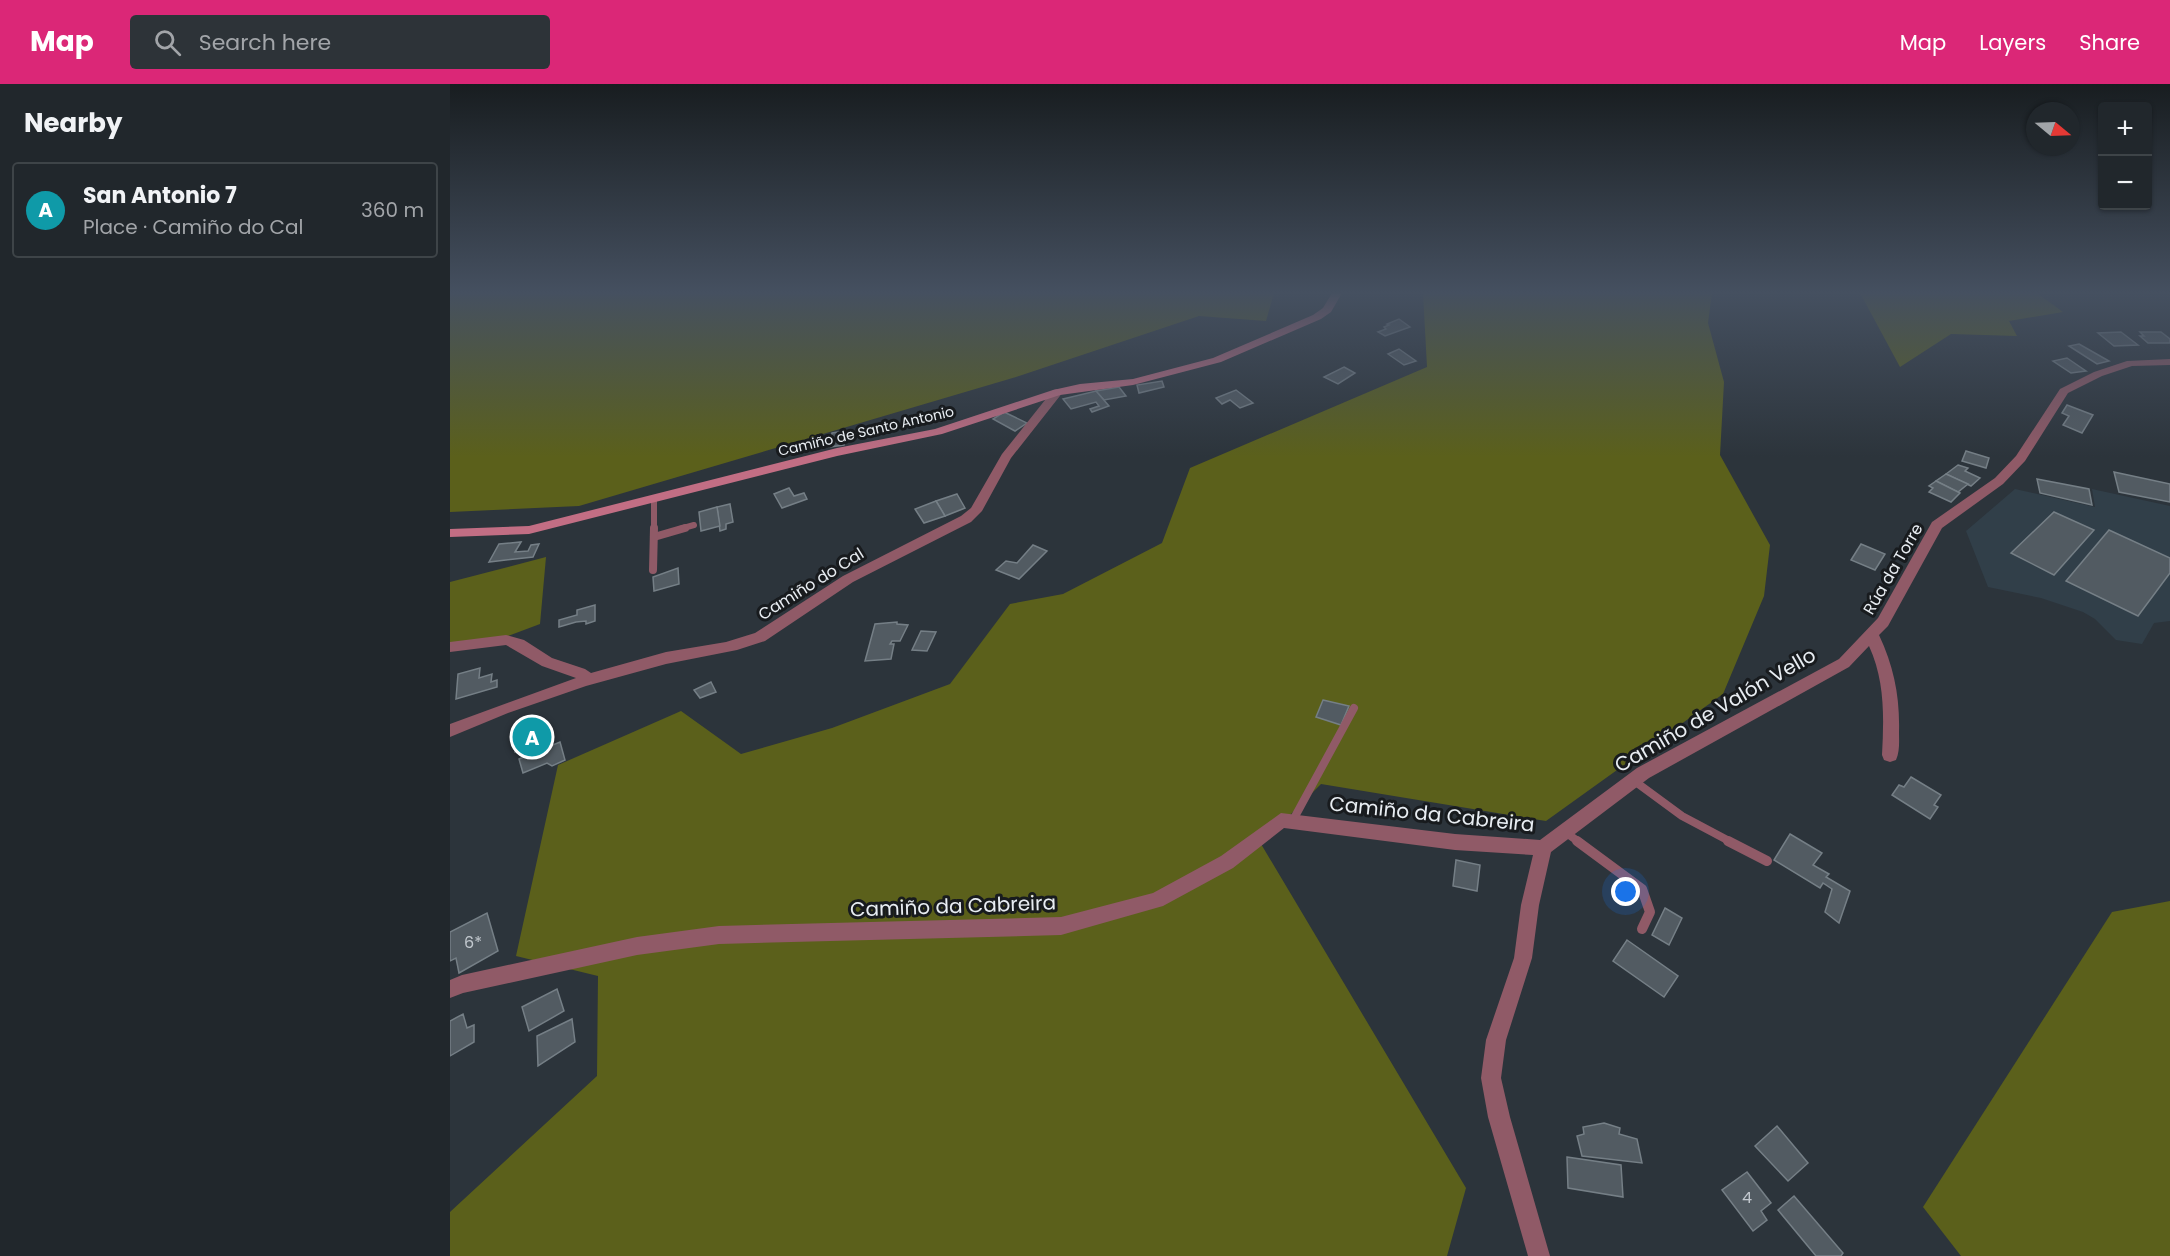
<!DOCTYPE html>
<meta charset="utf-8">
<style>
:root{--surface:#21272c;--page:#2d3338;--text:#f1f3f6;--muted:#a2a5a9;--line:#3e4448;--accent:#db2777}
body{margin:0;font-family:Poppins,sans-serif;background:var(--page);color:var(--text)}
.controls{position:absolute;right:18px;top:18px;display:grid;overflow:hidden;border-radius:6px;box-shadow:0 2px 4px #0004}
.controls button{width:54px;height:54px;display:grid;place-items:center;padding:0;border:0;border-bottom:2px solid var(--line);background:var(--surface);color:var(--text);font:30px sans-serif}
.compass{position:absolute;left:1576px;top:18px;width:54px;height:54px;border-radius:50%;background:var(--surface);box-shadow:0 2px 4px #0004;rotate:109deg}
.you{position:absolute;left:1176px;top:808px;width:21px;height:21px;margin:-15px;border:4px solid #fff;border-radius:50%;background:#1a73e8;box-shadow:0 0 0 9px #1a73e833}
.badge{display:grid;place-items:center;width:39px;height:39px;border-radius:50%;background:var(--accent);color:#fff;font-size:20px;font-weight:700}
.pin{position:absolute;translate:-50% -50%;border:3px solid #fff;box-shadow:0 2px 6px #0006}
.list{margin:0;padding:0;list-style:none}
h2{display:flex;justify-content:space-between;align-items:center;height:78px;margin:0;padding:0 24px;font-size:26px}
h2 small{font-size:20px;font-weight:400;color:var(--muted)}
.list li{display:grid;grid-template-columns:39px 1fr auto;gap:18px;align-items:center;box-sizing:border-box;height:96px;margin:0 12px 12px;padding:0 12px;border:2px solid var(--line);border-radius:6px}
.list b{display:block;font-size:22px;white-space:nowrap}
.list p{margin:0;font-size:20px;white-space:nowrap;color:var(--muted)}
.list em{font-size:20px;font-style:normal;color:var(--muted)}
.icon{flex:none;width:33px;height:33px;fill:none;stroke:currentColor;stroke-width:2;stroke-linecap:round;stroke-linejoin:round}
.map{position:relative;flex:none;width:1720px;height:1172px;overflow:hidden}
header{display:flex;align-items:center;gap:36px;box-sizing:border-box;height:84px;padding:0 30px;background:var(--accent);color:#fff}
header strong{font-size:28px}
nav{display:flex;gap:33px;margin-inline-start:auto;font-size:21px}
.search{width:420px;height:54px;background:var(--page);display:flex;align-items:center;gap:15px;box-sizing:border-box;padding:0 21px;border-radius:6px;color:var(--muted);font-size:22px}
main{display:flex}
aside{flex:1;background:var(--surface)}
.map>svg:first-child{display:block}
.built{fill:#313f49}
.green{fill:#5b601b}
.building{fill:#525b62;stroke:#757f86;stroke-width:1.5}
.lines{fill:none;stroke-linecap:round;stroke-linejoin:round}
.lane-far2{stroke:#905a67;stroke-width:6}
.lane-far1{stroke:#905a67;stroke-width:8}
.lane{stroke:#905a67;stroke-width:10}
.street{fill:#905a67;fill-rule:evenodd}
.secondary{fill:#c26e84;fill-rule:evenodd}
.labels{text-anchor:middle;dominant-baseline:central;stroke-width:6;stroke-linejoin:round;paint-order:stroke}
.far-street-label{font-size:14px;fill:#e8edf2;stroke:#181b1e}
.street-label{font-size:16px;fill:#e8edf2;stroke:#181b1e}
.near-number-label{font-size:16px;fill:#c2c8ce}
.near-street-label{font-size:20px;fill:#e8edf2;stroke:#181b1e}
</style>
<header>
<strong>Map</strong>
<div class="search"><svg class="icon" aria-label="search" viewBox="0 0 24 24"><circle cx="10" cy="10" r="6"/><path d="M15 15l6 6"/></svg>Search here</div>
<nav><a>Map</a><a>Layers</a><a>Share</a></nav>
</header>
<main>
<aside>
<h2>Nearby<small></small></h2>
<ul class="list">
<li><span class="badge" style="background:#0f9aa8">A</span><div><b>San Antonio 7</b><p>Place · Camiño do Cal</p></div><em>360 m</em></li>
</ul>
</aside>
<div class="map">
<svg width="1720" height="1172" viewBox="0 0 1720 1172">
<rect width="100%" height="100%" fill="#2c343b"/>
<!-- built -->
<path class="built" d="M1565,405l80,18 -3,-18 78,17v115l-16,2 -12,21 -26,-4 -21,-21 -12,-7 -42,-14 -53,-11 -22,-56z"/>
<!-- green -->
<g class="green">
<path d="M0,209h824l-8,28 -67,-5 -183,61 -437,129 -129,6z"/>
<path d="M973,209h289l-4,30 16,59 -4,73 50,90 -6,51 -41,98 -177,127 -225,-37 -60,60 205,344 -19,68h-997v-44l147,-136 1,-100 -82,-20 42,-191 123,-54 60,43 91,-26 118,-44 60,-80 53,-10 99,-51 28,-75 237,-101z"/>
<path d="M1410,209h177l26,19 -54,9 8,15 -66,-2 -51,33z"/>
<path d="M96,473l-6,67 -40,15 -50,5v-62z"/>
<path d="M1720,817v355h-209l-38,-49 189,-295z"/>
</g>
<!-- building -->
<g class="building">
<path d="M949,235l11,8 -25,9 -7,-4 8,-3 -2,-2 5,-2 -2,-1z"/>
<path d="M1671,248l17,13 -24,1 -16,-13z"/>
<path d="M1690,248h21l9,7v4h-22l-8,-7h4z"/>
<path d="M1629,260l30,17 -12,3 -28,-18z"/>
<path d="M949,265l17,12 -12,4 -16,-11z"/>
<path d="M1617,274l19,13 -15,2 -18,-12z"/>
<path d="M894,283l11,6 -17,11 -14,-7z"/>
<path d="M712,297l2,6 -25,6 -2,-8z"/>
<path d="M669,303l7,9 -22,4 -8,-9z"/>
<path d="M786,306l17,13 -13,5 -10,-8 -8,4 -6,-6z"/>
<path d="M646,307l13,15 -17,6 -2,-3 9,-3 -3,-4 -25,7 -8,-10z"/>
<path d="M1617,321l26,10 -11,18 -19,-8 6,-9 -7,-3z"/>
<path d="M554,328l23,11 -12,8 -22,-12z"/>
<path d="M389,348l-1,6 7,-1 -1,8 -15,2 3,-14z"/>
<path d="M1516,367l23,7 -3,10 -24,-7z"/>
<path d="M1508,381l10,3 -3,3 15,7 -9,8 -25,-12z"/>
<path d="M1664,388l56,12v18l-51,-10z"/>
<path d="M1496,390l22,10 -10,8 -22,-11z"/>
<path d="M1587,395l52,10 3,16 -52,-12z"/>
<path d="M1486,397l24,12 -9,9 -22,-10 4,-4 -4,-2z"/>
<path d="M339,404l5,8 10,-3 3,6 -25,9 -8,-14z"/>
<path d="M507,410l8,14 -20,8 -9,-15z"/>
<path d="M486,417l9,15 -21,7 -9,-14z"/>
<path d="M280,420l3,18 -7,2v5l-6,2 -3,-24z"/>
<path d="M267,423l3,19 -19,5 -2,-19z"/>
<path d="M1604,428l40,18 -40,45 -43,-22z"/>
<path d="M1659,446l61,28v15l-32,43 -72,-35z"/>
<path d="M71,458l-6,10 13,-1 3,-6 8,-1 -6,13 -44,5 10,-18z"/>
<path d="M1411,460l24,10 -10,16 -24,-10z"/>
<path d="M583,461l14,6 -28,28 -23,-9 10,-9 11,2z"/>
<path d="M228,484l1,16 -25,7 -1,-14z"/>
<path d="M145,521v16l-9,3v-3l-10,1 -17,5v-7l18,-5v-5z"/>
<path d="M447,538v2l11,1 -8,16h-8l-2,3h4l-3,15 -26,2 10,-37z"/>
<path d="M471,547l15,1 -9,19 -15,-1z"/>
<path d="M30,584l-1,10 13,-4 -1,8 6,-2v7l-41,12 2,-25z"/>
<path d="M261,598l5,10 -16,6 -6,-8z"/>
<path d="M873,616l26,6 -8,19 -25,-8z"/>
<path d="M94,637l4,17 -33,14 -2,-13 6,-3 -1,-4z"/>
<path d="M110,658l5,18 -13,6 -5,-3 -24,10 -4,-14z"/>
<path d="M1461,693l30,18 -7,10 4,2 -8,12 -38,-24 7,-10 5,2z"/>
<path d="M1340,750l32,19 -9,12 16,9 -3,3 24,14 -11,32 -14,-11 7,-23 -9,-6 -3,5 -46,-28z"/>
<path d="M1006,776l24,5 -3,26 -24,-5z"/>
<path d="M1215,824l17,10 -13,27 -17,-10z"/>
<path d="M37,829l11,38 -39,22 -3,-15 -6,3v-29z"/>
<path d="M1177,856l51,36 -14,21 -51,-36z"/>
<path d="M107,905l7,22 -35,20 -7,-24z"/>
<path d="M13,930l4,14 7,-3v17l-24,14v-35z"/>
<path d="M122,935l3,23 -37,24 -1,-30z"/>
<path d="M1154,1039l16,5 -1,6 18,5 5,24 -60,-7 -5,-20 7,-2 -1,-7z"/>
<path d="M1327,1042l31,37 -20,18 -33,-35z"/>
<path d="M1117,1073l54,8 2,32 -55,-9z"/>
<path d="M1297,1088l24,31 -10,8 6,9 -14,11 -31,-41z"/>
<path d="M1344,1112l49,57 -2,3h-25l-38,-46z"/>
</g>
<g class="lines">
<!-- lane-far2 -->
<g class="lane-far2">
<path d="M204,445v-30"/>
<path d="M230,445l14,-4"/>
</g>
<!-- lane-far1 -->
<g class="lane-far1">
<path d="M204,453l31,-9"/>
<path d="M203,486l1,-42"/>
<path d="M1183,696l49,36 49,26"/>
<path d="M842,738l62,-114"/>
<path d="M1115,748l14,10"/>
</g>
<!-- lane -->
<g class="lane">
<path d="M1127,757l65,48 8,23 -8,17"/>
<path d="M1278,757l39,20"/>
</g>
<!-- street -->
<g class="street">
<path d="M1720,275v6l-38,1 -30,10 -34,17 -43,68 -22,23 -61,44 -54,98 -9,9c15,32 21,62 20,97 0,9 1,19 -3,28l-6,2 -6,-2 -2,-5c2,-38 3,-74 -13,-109l-20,21 -200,111 -98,74 -12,53 -7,53 -26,82 -5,38 9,39 40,139h-22l-40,-139 -7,-39 5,-38 28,-82 7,-53 12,-50 -78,-5 -171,-22 -51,40 -70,38 -102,29 -342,9 -82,11 -174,38 -13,5v-18l12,-5 175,-38 82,-11 342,-9 92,-24 68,-37 60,-43 174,21 85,6 97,-72 202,-109 39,-41 54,-96 63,-44 21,-22 44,-67 34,-17 33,-11z"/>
<path d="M607,305l6,3 -52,66 -29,53 -11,11 -118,60 -88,59 -28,9 -71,14 -80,22 -78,27 -58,24v-13l126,-46 -34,-12 -36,-21 -56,7v-10l56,-7 18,5 28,18 33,11 6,4 75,-21 60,-10 29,-9 88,-57 118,-60 10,-8 31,-54 51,-64z"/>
</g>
<!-- secondary -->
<path class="secondary" d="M882,209h10l-11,19 -10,7 -100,43 -88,23 -73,10 -118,39 -105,22 -308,78 -79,3v-8l79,-3 308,-78 98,-19 118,-39 27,-6 53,-5 80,-21 100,-43 10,-7z"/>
</g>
<!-- sky -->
<linearGradient id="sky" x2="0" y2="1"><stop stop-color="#181d20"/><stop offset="0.56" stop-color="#455060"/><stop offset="1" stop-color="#455060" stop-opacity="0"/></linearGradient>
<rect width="1720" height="373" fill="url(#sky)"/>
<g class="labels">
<!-- far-street labels -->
<g class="far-street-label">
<text transform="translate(416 347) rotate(-13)">Camiño de Santo Antonio</text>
</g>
<!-- street labels -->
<g class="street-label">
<text transform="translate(1443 485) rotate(-60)">Rúa da Torre</text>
<text transform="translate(361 500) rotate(-32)">Camiño do Cal</text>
</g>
<!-- near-number labels -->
<g class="near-number-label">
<text x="23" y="858">6*</text>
<text x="1297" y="1113">4</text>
</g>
<!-- near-street labels -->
<g class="near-street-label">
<text transform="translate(1265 626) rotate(-30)">Camiño de Valón Vello</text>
<text transform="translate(982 730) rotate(6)">Camiño da Cabreira</text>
<text transform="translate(503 822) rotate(-2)">Camiño da Cabreira</text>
</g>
</g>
</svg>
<div class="controls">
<button>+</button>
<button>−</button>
</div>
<svg class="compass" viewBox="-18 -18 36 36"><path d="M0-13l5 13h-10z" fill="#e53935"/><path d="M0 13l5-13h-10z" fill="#a2a5a9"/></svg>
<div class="you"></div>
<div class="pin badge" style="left:82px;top:653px;background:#0f9aa8">A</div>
</div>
</main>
